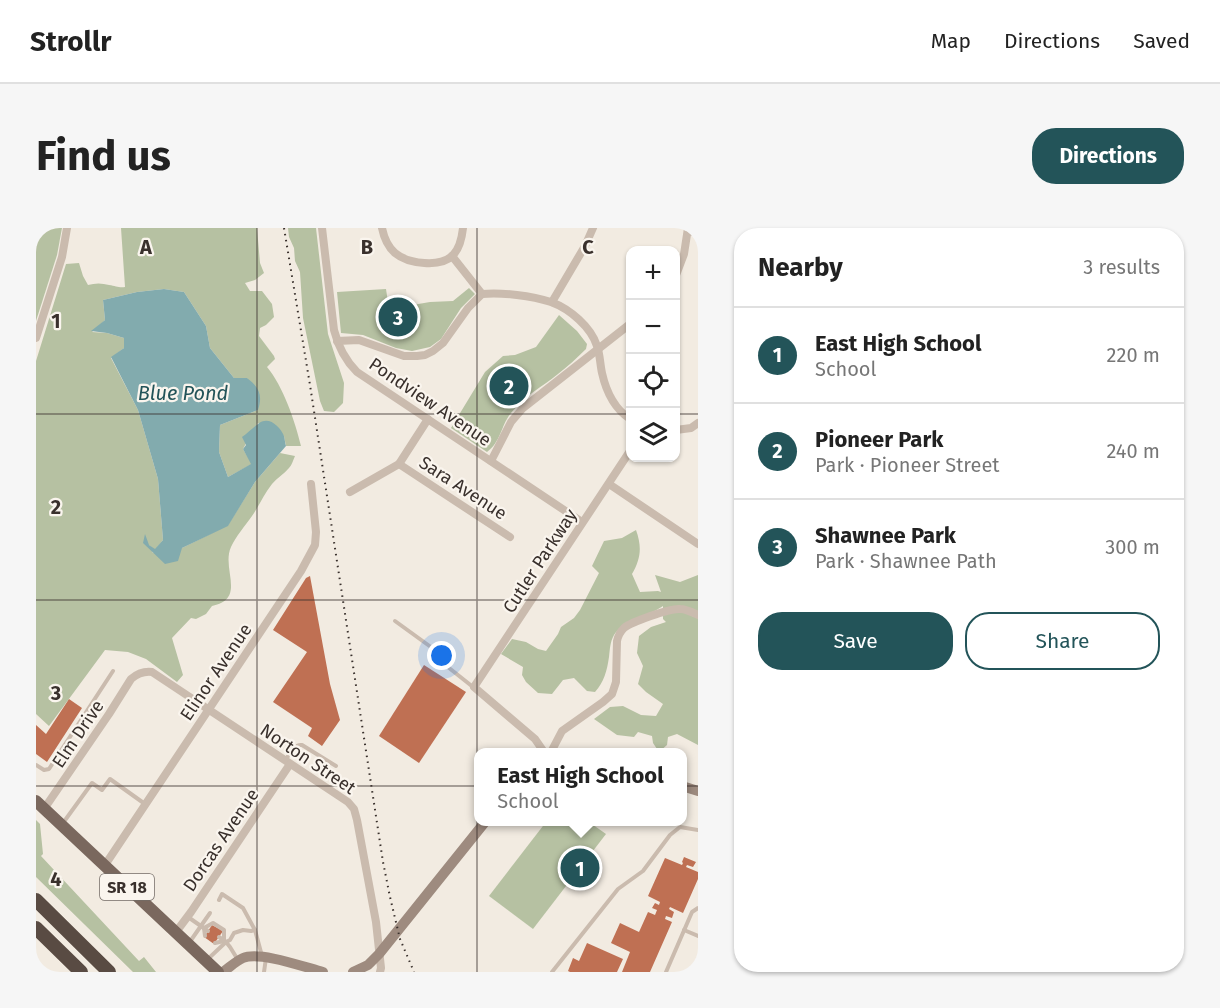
<!DOCTYPE html>
<meta charset="utf-8">
<style>
:root{--surface:#fff;--page:#f6f6f6;--text:#222;--muted:#767676;--line:#e0e0e0;--accent:#235459}
body{margin:0;font-family:"Fira Sans",sans-serif;background:var(--page);color:var(--text)}
.controls{position:absolute;right:18px;top:18px;display:grid;overflow:hidden;border-radius:12px;box-shadow:0 2px 4px #0004}
.controls button{width:54px;height:54px;display:grid;place-items:center;padding:0;border:0;border-bottom:2px solid var(--line);background:var(--surface);color:var(--text);font:30px sans-serif}
.you{position:absolute;left:406px;top:428px;width:21px;height:21px;margin:-15px;border:4px solid #fff;border-radius:50%;background:#1a73e8;box-shadow:0 0 0 9px #1a73e833}
.badge{display:grid;place-items:center;width:39px;height:39px;border-radius:50%;background:var(--accent);color:#fff;font-size:20px;font-weight:700}
.pin{position:absolute;translate:-50% -50%;border:3px solid #fff;box-shadow:0 2px 6px #0006}
.popup{position:absolute;left:438px;top:520px;width:213px;height:78px;box-sizing:border-box;display:grid;place-content:center;border-radius:12px;background:var(--surface);filter:drop-shadow(0 2px 4px #0005);font-size:20px;white-space:nowrap;color:var(--muted)}
.popup b{font-size:22px;color:var(--text)}
.popup::after{content:'';position:absolute;left:50%;top:100%;margin-left:-12px;border:12px solid transparent;border-top-color:var(--surface)}
.list{margin:0;padding:0;list-style:none}
h2{display:flex;justify-content:space-between;align-items:center;height:78px;margin:0;padding:0 24px;font-size:26px}
h2 small{font-size:20px;font-weight:400;color:var(--muted)}
.list li{display:grid;grid-template-columns:39px 1fr auto;gap:18px;align-items:center;box-sizing:border-box;height:96px;padding:0 24px;border-top:2px solid var(--line)}
.list b{display:block;font-size:22px;white-space:nowrap}
.list p{margin:0;font-size:20px;white-space:nowrap;color:var(--muted)}
.list em{font-size:20px;font-style:normal;color:var(--muted)}
.actions{display:flex;gap:12px;padding:18px 24px}
.actions a{flex:1;padding:14px 0;border:2px solid var(--accent);border-radius:24px;text-align:center;font-size:21px;color:var(--accent)}
.actions .main{background:var(--accent);color:#fff}
.icon{flex:none;width:33px;height:33px;fill:none;stroke:currentColor;stroke-width:2;stroke-linecap:round;stroke-linejoin:round}
.map{position:relative;flex:none;width:662px;height:744px;overflow:hidden;border-radius:24px}
header{display:flex;align-items:center;gap:36px;box-sizing:border-box;height:84px;padding:0 30px;background:var(--surface);border-bottom:2px solid var(--line)}
header strong{font-size:28px}
nav{display:flex;gap:33px;margin-inline-start:auto;font-size:21px}
.intro{display:flex;align-items:center;justify-content:space-between;box-sizing:border-box;height:144px;padding:0 36px}
h1{margin:0;font-size:42px}
.button{padding:15px 27px;border-radius:24px;background:var(--accent);color:#fff;font-size:21px;font-weight:700}
main{display:flex;gap:36px;padding:0 36px}
aside{flex:1;background:var(--surface);border-radius:24px;box-shadow:0 2px 4px #0004}
.map>svg:first-child{display:block}
.green{fill:#b6c1a2}
.water{fill:#82abae}
.building{fill:#bf7053}
.lines{fill:none;stroke-linecap:round;stroke-linejoin:round}
.lane{stroke:#cabbae;stroke-width:4}
.street{stroke:#cabbae;stroke-width:8}
.secondary{stroke:#9e8b7f;stroke-width:10}
.primary{stroke:#7a685e;stroke-width:12}
.highway{stroke:#594b43;stroke-width:14}
.rail{stroke:#39302c;stroke-width:2;stroke-dasharray:1.5 4.5;stroke-linecap:butt}
.grid{fill:none;stroke:#39302c;stroke-width:1.5;stroke-opacity:0.55}
.labels{text-anchor:middle;dominant-baseline:central;stroke-width:4.5;stroke-linejoin:round;paint-order:stroke}
.shield{fill:#faf5ee;stroke:#736b66;stroke-width:1.5}
.shield-label{font-size:16px;font-weight:bold;fill:#39302c}
.street-label{font-size:18px;fill:#39302c;stroke:#faf5ee}
.water-label{font-size:20px;font-style:italic;fill:#235459;stroke:#faf5ee}
.grid-label{font-size:20px;text-anchor:middle;font-weight:bold;fill:#39302c;stroke:#faf5ee;stroke-width:4.5;stroke-linejoin:round;paint-order:stroke}
</style>
<header>
<strong>Strollr</strong>
<nav><a>Map</a><a>Directions</a><a>Saved</a></nav>
</header>
<div class="intro"><h1>Find us</h1><a class="button">Directions</a></div>
<main>
<div class="map">
<svg width="662" height="744" viewBox="0 0 662 744">
<rect width="100%" height="100%" fill="#f2ebe1"/>
<!-- green -->
<g class="green">
<path d="M0,0h26l-5,27 -21,66z"/>
<path d="M85,0h136l3,35 4,10 -9,7 -10,3 5,8h12l10,13 2,13 -8,8 -6,3 -1,8 15,20 1,3 -8,8c16,19 28,54 34,79h-15l-2,-10 -26,-13 -5,7 -10,19 9,15 -24,13 -9,-25 1,-27 38,-15 -11,-32h-13l-24,-30 -4,-22 -22,-34 -20,-3 -27,3 -34,8 2,20 -13,12 15,1 17,5v10l-13,10 27,52 20,69 5,61 -8,10 -6,-5 4,8 29,-5 46,-23 27,-43 25,-29 15,3c-2,4 -3,9 -6,12 -5,6 -12,10 -17,16 -8,10 -13,22 -20,32 -7,10 -16,20 -21,31 -10,22 16,52 -19,59l-6,8 -10,5 -5,-1 -19,20 11,37 -6,7 -31,-23 -18,-7 -23,-2 -56,76 -13,-12v-353l30,-97 13,-1 4,13 5,9c7,-2 14,-2 21,0 7,1 10,3 16,2z"/>
<path d="M252,0h28l12,106 16,49 -1,20 -9,9 -10,-1 -4,-10 -17,-83 -3,-46 -5,-11 -1,-13 -5,-11z"/>
<path d="M433,60l6,6 -14,14 -20,31 -11,8 -18,4 -16,-3 -33,-13 -22,-2 -4,-41 49,-3 3,20 41,-7 23,-1z"/>
<path d="M523,87l18,16 10,13 -1,5c-9,9 -18,17 -28,25 -16,13 -34,22 -47,39 -10,12 -10,29 -24,39l-36,-24 34,-56 18,-16 12,-1 21,-8z"/>
<path d="M600,302c6,17 5,28 -4,44l8,18 18,-1 3,1 -6,-17 25,7 18,-7v36l-6,5 6,2v127l-21,-11 -9,3 -1,8 -8,7 -6,-9 -1,-7 -14,-4 -4,5 -17,-2 -23,-16 16,-12 13,-1 18,9 15,1 7,-12 -17,-12 -8,-8 5,-18 -6,-13 2,-17 12,-9 15,-5 -3,-3v-13c-14,10 -40,15 -49,29 -4,7 -4,14 -5,22 -2,14 -5,25 -14,35l-8,-1 -13,-13 -11,2 -11,14 -14,-1 -12,-11 -4,-7 1,-8 -22,-13 11,-15 14,3 12,7 8,2 12,-17 3,-7 13,-9 6,-8 19,-37 -7,-7 12,-25 18,-3z"/>
<path d="M0,592l4,4 3,30 -2,2 98,105 5,-4 12,15h-23l-97,-95z"/>
<path d="M510,594h43l17,12 -73,95 -44,-33z"/>
</g>
<!-- water -->
<path class="water" d="M128,61l20,3 22,34 4,22 24,30h13c12,9 16,17 11,32l-38,15 -1,27 9,25 23,-13 -8,-15 3,-4 -4,-8c6,-4 10,-9 16,-13 10,-9 22,2 26,12 1,4 1,7 2,10l-31,36 -27,44 -46,22 -4,13 -13,3 -22,-21 2,-9 4,11 6,4 8,-9 -5,-61 -20,-69 -27,-53 13,-9v-10l-17,-5 -16,-2 14,-11 -2,-20 34,-8z"/>
<!-- building -->
<g class="building">
<path d="M274,348l20,108 10,36 -18,26 -14,-10 4,-8 -39,-26 34,-50 -34,-22 33,-52z"/>
<path d="M388,437l42,27 -47,71 -40,-27z"/>
<path d="M33,471l13,9 -35,54 -11,-8v-29l10,9z"/>
<path d="M648,629l12,5 -3,5 -6,-2 -1,2 12,5v7l-15,34 -13,-6 -1,2 5,3 -2,6 -6,-2 -1,3 7,3 -22,50h-28l8,-20 -19,-9 9,-20 19,9 9,-20 7,3 2,-5 -5,-2 3,-5 4,2 1,-3 -12,-6 17,-38 17,7 1,-2 -1,-1z"/>
<path d="M176,697l11,6 -9,13 -10,-7z"/>
<path d="M551,715l36,16 -6,13h-47l-2,-1 5,-13 6,3z"/>
</g>
<g class="lines">
<!-- lane -->
<g class="lane">
<path d="M651,5l11,2"/>
<path d="M359,393l40,29 -1,6 39,31"/>
<path d="M249,533c5,-7 8,-17 17,-16l34,21"/>
<path d="M0,537l8,5 5,-1 64,-98"/>
<path d="M27,595l29,-40 10,7 8,-11 35,25"/>
<path d="M183,672l3,-6 21,14 12,22 7,26"/>
<path d="M152,689l20,14"/>
<path d="M648,702l14,6"/>
<path d="M169,708l-1,-8 9,-5 11,7v11l-9,2"/>
<path d="M153,715l21,-30"/>
<path d="M173,730l17,-16 -7,-5"/>
<path d="M202,732l-8,-13 -4,-5 4,-2 4,-7 9,-3 8,1 4,-1"/>
<path d="M228,744l2,-14"/>
<path d="M516,744l66,-83 25,-18 27,-36 10,-8 18,3"/>
<path d="M630,744l26,-60 6,-4"/>
</g>
<!-- street -->
<g class="street">
<path d="M286,0l12,102c4,16 11,30 23,42l225,150"/>
<path d="M346,0c2,10 5,18 13,25 13,11 46,15 58,2 7,-7 9,-18 10,-27"/>
<path d="M416,28l30,38"/>
<path d="M640,47l8,-21 4,-26"/>
<path d="M516,74l33,-56 8,-18"/>
<path d="M0,110l26,-81 5,-29"/>
<path d="M301,113l22,-1 45,16h13l8,-1 8,-4 10,-8 25,-35 14,-14c20,-2 50,2 69,8 19,7 40,25 46,44 3,8 3,18 5,27 4,18 13,36 28,46"/>
<path d="M640,202l15,-2 7,-5"/>
<path d="M455,233l20,-39 12,-14 107,-84"/>
<path d="M363,236l111,73"/>
<path d="M573,256l89,60"/>
<path d="M314,264l49,-28 29,-45"/>
<path d="M508,524l-9,-13 -61,-52 156,-236"/>
<path d="M515,524l11,-21 41,-29 9,-8 4,-12 1,-41c1,-5 3,-9 7,-13 7,-6 46,-20 56,-19 6,0 12,3 18,6"/>
<path d="M8,581l65,-95 22,-35c7,-6 13,-8 21,-7l196,130 6,7 3,11 19,102 5,46 -1,4"/>
<path d="M69,637l196,-294 14,-26 1,-13 -5,-48"/>
<path d="M140,704l15,-20 99,-148"/>
</g>
<!-- secondary -->
<g class="secondary">
<path d="M646,558l16,5"/>
<path d="M187,744c7,-5 13,-11 20,-14 17,-7 61,9 80,14"/>
<path d="M317,744l15,-7 11,-11 106,-132"/>
</g>
<!-- primary -->
<path class="primary" d="M0,573l182,171"/>
<!-- highway -->
<g class="highway">
<path d="M0,672l73,72"/>
<path d="M0,700l45,44"/>
</g>
<!-- rail -->
<path class="rail" d="M248,0l26,157 73,477 7,35 10,42 14,33"/>
</g>
<!-- grid -->
<path class="grid" d="M221,0v744M441,0v744M0,186h594M640,186h22M0,372h662M0,558h662"/>
<g class="labels">
<!-- shield labels -->
<rect class="shield" x="64" y="646" width="54" height="26" rx="4.5"/>
<g class="shield-label">
<text x="91" y="659">SR 18</text>
</g>
<!-- street labels -->
<g class="street-label">
<text transform="translate(394 174) rotate(34)">Pondview Avenue</text>
<text transform="translate(427 260) rotate(33)">Sara Avenue</text>
<text transform="translate(504 333) rotate(-57)">Cutler Parkway</text>
<text transform="translate(180 444) rotate(-56)">Elinor Avenue</text>
<text transform="translate(42 506) rotate(-56)">Elm Drive</text>
<text transform="translate(272 531) rotate(34)">Norton Street</text>
<text transform="translate(185 612) rotate(-56)">Dorcas Avenue</text>
</g>
<!-- water labels -->
<g class="water-label">
<text x="147" y="165">Blue Pond</text>
</g>
</g>
<g class="grid-label">
<text x="110" y="26">A</text>
<text x="331" y="26">B</text>
<text x="552" y="26">C</text>
<text x="20" y="100">1</text>
<text x="20" y="286">2</text>
<text x="20" y="472">3</text>
<text x="20" y="658">4</text>
</g>
</svg>
<div class="controls">
<button>+</button>
<button>−</button>
<button><svg class="icon" aria-label="locate" viewBox="0 0 24 24"><circle cx="12" cy="12" r="6"/><path d="M12 2v4M12 18v4M2 12h4M18 12h4"/></svg></button>
<button><svg class="icon" aria-label="layers" viewBox="0 0 24 24"><path d="M12 4l9 5-9 5-9-5zM3 14l9 5 9-5"/></svg></button>
</div>
<div class="you"></div>
<div class="pin badge" style="left:544px;top:640px">1</div>
<div class="popup"><b>East High School</b>School</div>
<div class="pin badge" style="left:473px;top:158px">2</div>
<div class="pin badge" style="left:362px;top:89px">3</div>
</div>
<aside>
<h2>Nearby<small>3 results</small></h2>
<ul class="list">
<li><span class="badge">1</span><div><b>East High School</b><p>School</p></div><em>220 m</em></li>
<li><span class="badge">2</span><div><b>Pioneer Park</b><p>Park · Pioneer Street</p></div><em>240 m</em></li>
<li><span class="badge">3</span><div><b>Shawnee Park</b><p>Park · Shawnee Path</p></div><em>300 m</em></li>
</ul>
<div class="actions"><a class="main">Save</a><a>Share</a></div>
</aside>
</main>
